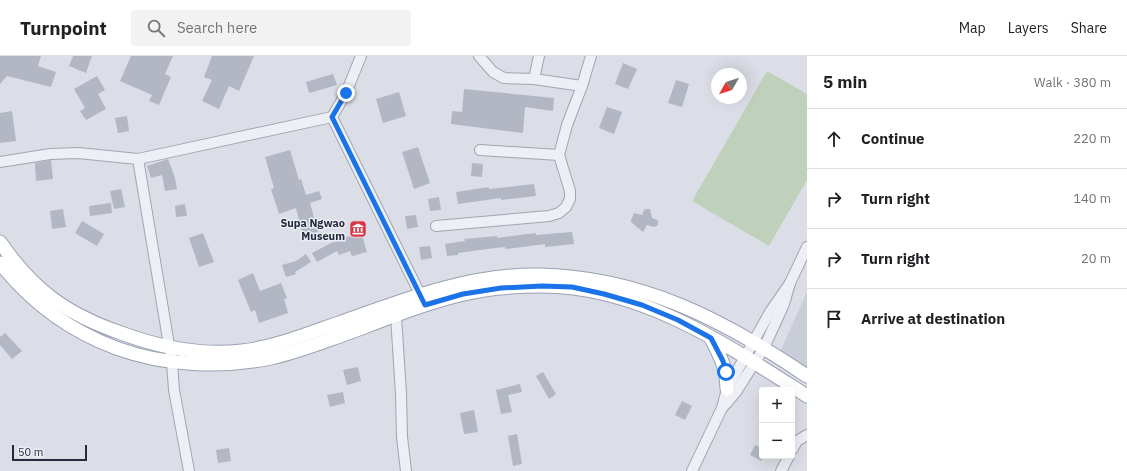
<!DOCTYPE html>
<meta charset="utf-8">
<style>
:root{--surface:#fff;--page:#f2f2f2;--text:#202124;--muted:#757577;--line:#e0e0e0}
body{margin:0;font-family:"IBM Plex Sans",sans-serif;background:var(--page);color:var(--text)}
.controls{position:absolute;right:12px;bottom:12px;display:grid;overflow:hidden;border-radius:4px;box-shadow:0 4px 16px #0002}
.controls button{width:36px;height:36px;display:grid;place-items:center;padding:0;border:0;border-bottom:1px solid var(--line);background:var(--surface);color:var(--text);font:20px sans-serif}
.compass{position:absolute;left:711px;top:12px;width:36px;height:36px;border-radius:50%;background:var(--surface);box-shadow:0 4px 16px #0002;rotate:231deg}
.scale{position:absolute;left:12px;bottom:10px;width:75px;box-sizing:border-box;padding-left:4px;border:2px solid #242b3d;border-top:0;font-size:11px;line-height:14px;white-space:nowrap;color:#242b3d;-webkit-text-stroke:3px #eaedf4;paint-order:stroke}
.stop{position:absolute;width:12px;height:12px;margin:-9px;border:3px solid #1a73e8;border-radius:50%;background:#fff}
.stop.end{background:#1a73e8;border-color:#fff;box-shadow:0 1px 4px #0008}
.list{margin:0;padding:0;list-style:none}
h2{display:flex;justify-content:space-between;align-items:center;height:52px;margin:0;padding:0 16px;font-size:17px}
h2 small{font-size:13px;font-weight:400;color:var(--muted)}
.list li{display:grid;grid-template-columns:26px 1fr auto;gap:12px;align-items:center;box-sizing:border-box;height:60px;padding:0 16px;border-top:1px solid var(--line)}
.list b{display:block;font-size:15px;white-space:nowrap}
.list em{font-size:13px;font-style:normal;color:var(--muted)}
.icon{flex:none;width:22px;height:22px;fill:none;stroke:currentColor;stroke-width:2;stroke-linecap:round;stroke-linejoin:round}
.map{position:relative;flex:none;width:807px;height:415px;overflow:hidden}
header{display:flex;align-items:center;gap:24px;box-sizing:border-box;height:56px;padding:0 20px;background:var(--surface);border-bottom:1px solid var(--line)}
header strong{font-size:19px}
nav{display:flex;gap:22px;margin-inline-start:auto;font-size:14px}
.search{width:280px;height:36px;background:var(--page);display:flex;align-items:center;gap:10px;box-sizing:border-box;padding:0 14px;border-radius:4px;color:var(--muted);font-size:15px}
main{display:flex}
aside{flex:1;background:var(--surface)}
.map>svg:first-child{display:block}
.built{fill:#c8cdd8}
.green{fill:#bfd1bb}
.building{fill:#b2b7c3}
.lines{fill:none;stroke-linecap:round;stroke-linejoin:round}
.minor-casing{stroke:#a0a5b0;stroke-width:12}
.major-casing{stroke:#99a1b3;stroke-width:15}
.minor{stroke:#edeff5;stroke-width:10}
.major{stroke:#fff;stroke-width:13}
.route{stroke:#1a73e8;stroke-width:5}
.labels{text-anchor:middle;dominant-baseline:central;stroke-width:3;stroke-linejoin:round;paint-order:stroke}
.poi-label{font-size:11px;font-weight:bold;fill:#242b3d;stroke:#eaedf4;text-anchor:end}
</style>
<header>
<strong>Turnpoint</strong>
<div class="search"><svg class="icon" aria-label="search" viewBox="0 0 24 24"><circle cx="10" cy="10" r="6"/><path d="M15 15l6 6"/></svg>Search here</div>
<nav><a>Map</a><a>Layers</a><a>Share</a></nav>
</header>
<main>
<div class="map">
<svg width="807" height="415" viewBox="0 0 807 415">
<rect width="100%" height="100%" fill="#dbdee6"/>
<!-- built -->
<path class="built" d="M807,236v84l-29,-20z"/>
<!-- green -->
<path class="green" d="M767,15l40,23v86l-38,66 -77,-45z"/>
<!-- building -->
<g class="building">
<path d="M0,0h41l-3,10 18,6 -5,15 -44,-11 -7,8z"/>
<path d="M73,0h19l-6,17 -17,-7z"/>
<path d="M131,0h42l-8,18 6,3 -12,28 -10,-4 3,-6 -32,-14z"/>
<path d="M212,0h42l-15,35 -10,-5 -10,23 -17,-8 10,-21 -8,-3z"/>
<path d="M623,7l14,6 -9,20 -13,-5z"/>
<path d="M333,18l4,11 -28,8 -3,-11z"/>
<path d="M97,20l8,14 -7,4 8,15 -20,11 -6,-9 5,-3 -11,-19z"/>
<path d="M676,24l13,4 -7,23 -14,-4z"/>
<path d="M464,33l90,9 -1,13 -28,-4 -2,26 -72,-9 1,-13 10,1z"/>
<path d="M399,36l7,24 -23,7 -7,-24z"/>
<path d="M607,51l15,5 -8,22 -15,-6z"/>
<path d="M12,55l4,30 -16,2v-30z"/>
<path d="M127,60l2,15 -11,2 -3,-15z"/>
<path d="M418,91l12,36 -16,6 -12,-37z"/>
<path d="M290,94l9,30 2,-1 5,16 13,-4 3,8 -12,4 8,29 -15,4 -7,-28 -17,6 -8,-25 3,-1 -9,-31z"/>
<path d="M168,103l7,19 2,11 -12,2 -3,-16 -11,3 -4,-12z"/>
<path d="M51,104l2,19 -17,2 -1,-18z"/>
<path d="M472,107l11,1 -1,13 -11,-1z"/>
<path d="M534,128l2,12 -35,4v-2l-43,6 -2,-12 33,-5v2z"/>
<path d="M121,133l4,18 -11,2 -4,-18z"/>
<path d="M439,141l2,13 -11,1 -2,-12z"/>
<path d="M111,147l1,10 -22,3 -1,-10z"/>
<path d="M185,148l2,12 -11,1 -1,-11z"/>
<path d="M63,153l3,18 -14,2 -2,-18z"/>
<path d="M646,153h4l2,9 6,2v5l-4,2 -7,-2 -4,7 -12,-10v-2l3,-7 8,2 2,-5z"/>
<path d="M416,159l2,12 -11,2 -2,-13z"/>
<path d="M82,165l22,13 -7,12 -22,-13z"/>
<path d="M361,176l6,20 -15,4 -2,-5 -11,4 -2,-4 -20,11 -5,-9 21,-11z"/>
<path d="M572,176l2,12 -29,3v-3l-40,5v-2l-18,2 -29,4v2l-11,1 -2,-12 20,-3 -1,-2 33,-3v2l39,-5v2z"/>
<path d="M203,177l11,29 -15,5 -10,-29z"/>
<path d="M430,190l2,12 -11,2 -2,-13z"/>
<path d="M306,198l5,8 -16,10 1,2 -10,3 -4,-12 14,-4z"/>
<path d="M253,217l7,18 21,-8 6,15 -3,1 4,14 -29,10 -4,-13 -4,2 -13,-32z"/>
<path d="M5,277l17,18 -10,8 -12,-14v-8z"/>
<path d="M358,311l3,14 -14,4 -4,-15z"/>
<path d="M543,316l13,22 -7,5 -13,-23z"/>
<path d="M520,328l2,8 -14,3 4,17 -11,2 -5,-24z"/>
<path d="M343,336l2,11 -15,4 -3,-12z"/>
<path d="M682,345l10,5 -7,14 -10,-5z"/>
<path d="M474,354l4,22 -14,2 -4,-21z"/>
<path d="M517,378l5,30 -9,2 -5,-30z"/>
<path d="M755,389l7,3v13l-12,-6z"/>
<path d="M229,392l2,13 -13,2 -2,-13z"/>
</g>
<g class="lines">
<defs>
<g id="minor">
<path d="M479,0l14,16 11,6 30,1 48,7"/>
<path d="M534,23l5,-23"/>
<path d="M332,61l91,183"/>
<path d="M480,94l79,5"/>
<path d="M138,103l34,204 2,27 15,81"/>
<path d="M0,106l50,-8 28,-1 60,6 194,-42 14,-24 15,-37"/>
<path d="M436,170l113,-10 10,-3 7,-6 4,-8v-8l-11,-36 8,-30 15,-39 9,-30"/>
<path d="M396,260l5,78 1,43 4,34"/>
<path d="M724,350l12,-14 28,-44 20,-44 6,-21 17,-36"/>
<path d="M792,394l5,-9 10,-6"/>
<path d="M692,415l30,-63 5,-19 43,-77 20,-29"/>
<path d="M781,415l8,-15"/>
</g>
<g id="major">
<path d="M0,186c33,48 66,72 121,91 38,14 79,23 121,18 33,-4 65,-17 97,-28 64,-23 130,-49 200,-48 103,2 185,45 268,101"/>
<path d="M0,207c30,38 70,68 116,85 49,18 104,20 155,10 28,-6 54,-17 80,-26 37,-14 74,-29 113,-38 25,-6 52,-8 78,-8 99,0 185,59 265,110"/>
<path d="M711,282c10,20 15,28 16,51"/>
</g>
</defs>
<!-- minor casing -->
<use href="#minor" class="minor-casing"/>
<!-- major casing -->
<use href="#major" class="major-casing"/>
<!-- minor -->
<use href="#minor" class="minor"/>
<!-- major -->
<use href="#major" class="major"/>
</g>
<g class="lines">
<!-- route -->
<path class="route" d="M346,37l-14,24 93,188 38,-11 38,-6 41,-2 30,1 32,7 38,11 36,15 33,18 12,23 3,11"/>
</g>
<!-- icons -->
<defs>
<symbol id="museum-square" viewBox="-11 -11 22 22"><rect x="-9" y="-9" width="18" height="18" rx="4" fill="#d63541" stroke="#eaedf4"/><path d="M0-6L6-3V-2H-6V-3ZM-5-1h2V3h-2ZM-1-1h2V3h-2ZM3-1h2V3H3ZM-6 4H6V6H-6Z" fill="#fff"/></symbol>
</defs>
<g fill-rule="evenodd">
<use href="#museum-square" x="348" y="163" width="20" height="20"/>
</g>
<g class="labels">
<!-- poi labels -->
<g class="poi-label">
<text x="345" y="167">Supa Ngwao<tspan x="345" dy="13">Museum</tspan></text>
</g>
</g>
</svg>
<div class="controls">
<button>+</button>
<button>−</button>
</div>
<svg class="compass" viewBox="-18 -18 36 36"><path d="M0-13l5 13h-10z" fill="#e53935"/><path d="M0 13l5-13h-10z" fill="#757577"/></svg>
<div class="scale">50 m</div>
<div class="stop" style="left:726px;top:316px"></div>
<div class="stop end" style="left:346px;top:37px"></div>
</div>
<aside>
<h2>5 min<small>Walk · 380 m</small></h2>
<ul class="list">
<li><svg class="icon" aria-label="ahead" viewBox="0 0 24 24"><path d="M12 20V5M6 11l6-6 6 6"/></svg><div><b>Continue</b></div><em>220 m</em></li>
<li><svg class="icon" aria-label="right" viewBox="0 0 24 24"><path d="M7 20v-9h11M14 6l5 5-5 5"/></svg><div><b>Turn right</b></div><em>140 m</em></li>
<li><svg class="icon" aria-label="right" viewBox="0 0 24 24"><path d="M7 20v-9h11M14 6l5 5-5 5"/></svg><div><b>Turn right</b></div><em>20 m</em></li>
<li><svg class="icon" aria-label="arrive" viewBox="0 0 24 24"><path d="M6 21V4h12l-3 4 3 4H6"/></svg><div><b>Arrive at destination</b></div></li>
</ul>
</aside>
</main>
